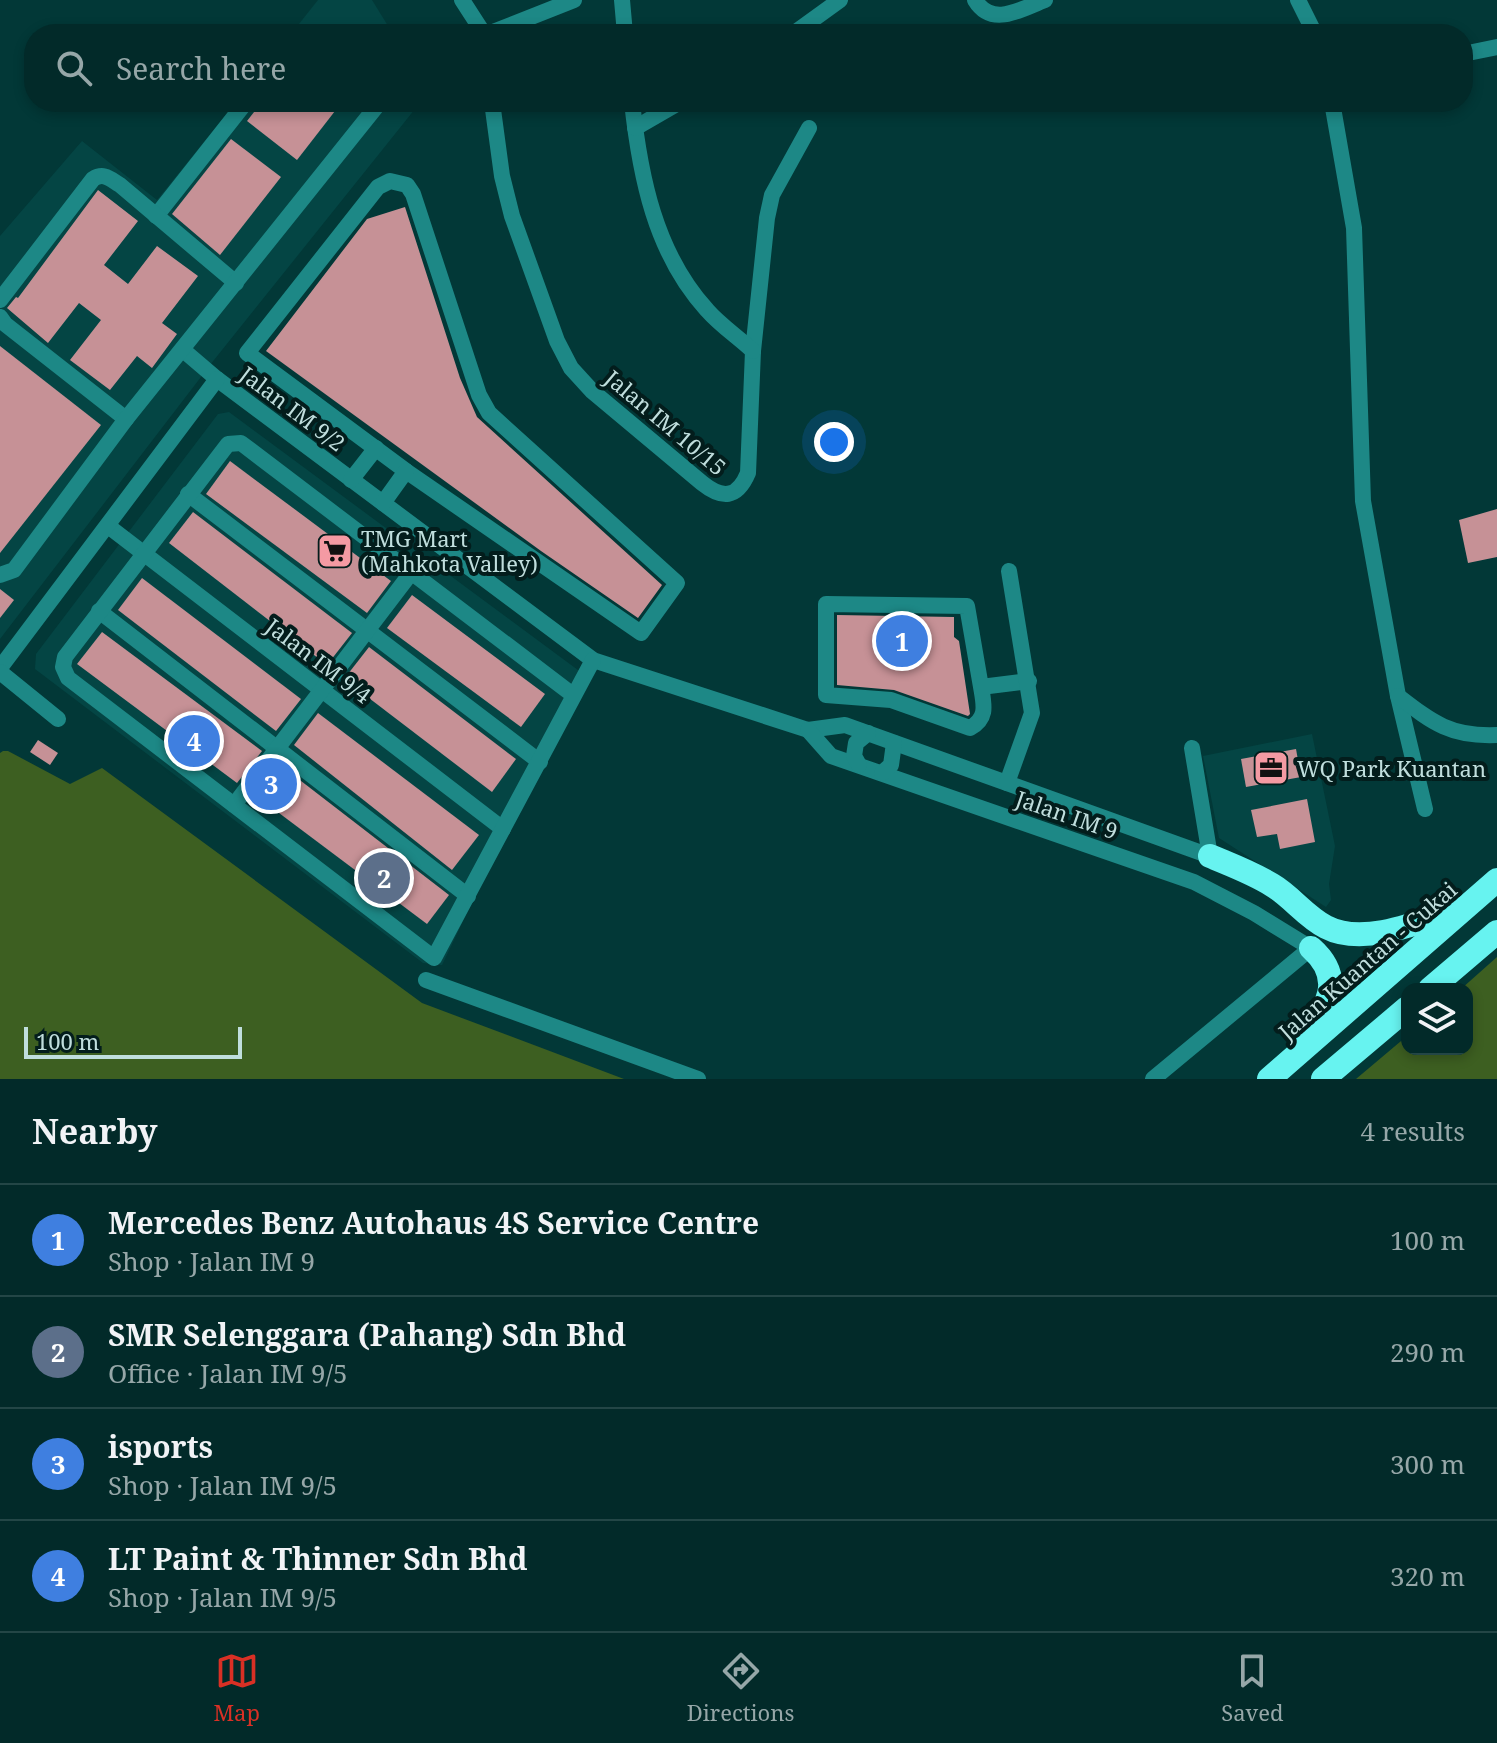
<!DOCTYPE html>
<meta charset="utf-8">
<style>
:root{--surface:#022a29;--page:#0c3231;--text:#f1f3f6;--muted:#96a7a8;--line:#234646;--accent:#d93025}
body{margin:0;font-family:"Noto Serif",serif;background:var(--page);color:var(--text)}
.controls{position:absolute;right:24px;bottom:24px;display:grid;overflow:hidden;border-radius:16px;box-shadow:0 4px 12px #0003}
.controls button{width:72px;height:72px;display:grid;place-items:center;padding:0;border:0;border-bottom:2px solid var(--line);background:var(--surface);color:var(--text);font:40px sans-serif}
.scale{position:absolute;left:24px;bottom:20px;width:218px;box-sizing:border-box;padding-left:8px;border:4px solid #c0dedd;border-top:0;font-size:22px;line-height:28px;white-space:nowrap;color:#c0dedd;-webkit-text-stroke:6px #031d1c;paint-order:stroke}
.you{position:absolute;left:834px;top:442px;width:28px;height:28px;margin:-20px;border:6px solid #fff;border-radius:50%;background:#1a73e8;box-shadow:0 0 0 12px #1a73e833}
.badge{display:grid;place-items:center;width:52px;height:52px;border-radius:50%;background:var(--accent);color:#fff;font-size:26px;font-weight:700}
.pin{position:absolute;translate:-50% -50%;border:4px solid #fff;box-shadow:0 2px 8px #0006}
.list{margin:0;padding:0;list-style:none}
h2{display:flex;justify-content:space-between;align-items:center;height:104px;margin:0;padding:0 32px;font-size:34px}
h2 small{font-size:26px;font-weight:400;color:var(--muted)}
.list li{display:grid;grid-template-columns:52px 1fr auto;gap:24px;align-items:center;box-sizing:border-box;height:112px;padding:0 32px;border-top:2px solid var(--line)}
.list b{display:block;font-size:30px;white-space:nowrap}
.list p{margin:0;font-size:26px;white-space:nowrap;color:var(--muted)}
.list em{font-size:26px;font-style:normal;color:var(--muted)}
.icon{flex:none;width:44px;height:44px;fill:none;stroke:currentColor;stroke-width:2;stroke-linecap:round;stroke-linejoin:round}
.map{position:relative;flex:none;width:1497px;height:1079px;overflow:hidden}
.search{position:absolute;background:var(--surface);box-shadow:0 4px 12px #0003;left:24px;right:24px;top:24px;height:88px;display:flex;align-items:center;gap:20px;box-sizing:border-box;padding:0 28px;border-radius:32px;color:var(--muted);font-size:30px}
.sheet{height:552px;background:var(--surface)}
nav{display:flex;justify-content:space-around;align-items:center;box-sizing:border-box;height:112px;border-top:2px solid var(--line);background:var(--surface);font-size:22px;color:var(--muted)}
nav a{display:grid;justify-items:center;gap:4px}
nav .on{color:var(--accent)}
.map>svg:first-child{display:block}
.built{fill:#044544}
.green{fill:#3d5f21}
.building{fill:#c69196}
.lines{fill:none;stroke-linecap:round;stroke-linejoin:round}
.minor{stroke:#1d8886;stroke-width:16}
.highway{stroke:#67f3f0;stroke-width:24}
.labels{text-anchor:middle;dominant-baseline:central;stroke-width:8;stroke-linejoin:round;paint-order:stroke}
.street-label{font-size:22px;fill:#c0dedd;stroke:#031d1c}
.poi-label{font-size:22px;fill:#c0dedd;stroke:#031d1c;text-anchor:start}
</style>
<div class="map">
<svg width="1497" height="1079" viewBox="0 0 1497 1079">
<rect width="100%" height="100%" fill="#023837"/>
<!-- built -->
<g class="built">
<path d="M318,0h54l21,34h-102z"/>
<path d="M236,102h179v7l-201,251 -214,279v-403l82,-95 75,59z"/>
<path d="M229,412l353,261 -140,292 -19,-2 -388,-294 1,-15 182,-240z"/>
<path d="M1312,734l23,112 -6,38 2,16 -5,7 -107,-69 -16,-82z"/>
</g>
<!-- green -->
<g class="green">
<path d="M3,751h5l62,33 32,-16 320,235 202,76h-624v-326z"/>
<path d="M1497,957v122h-141l51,-43v13h60v-60h-6z"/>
</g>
<!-- building -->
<g class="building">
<path d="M262,102h80l-45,58 -50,-39z"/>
<path d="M231,139l50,38 -61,78 -48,-41z"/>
<path d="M98,190l40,31 -34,44 24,19 29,-38 41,30 -36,47 15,11 -25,34 -15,-12 -27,34 -40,-30 31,-40 -22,-17 -31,40 -41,-35 9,-11 2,1z"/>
<path d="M405,207l55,171 17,39 185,168 -24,33 -97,-67 -275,-200 101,-132z"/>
<path d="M0,346l101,79 -101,128z"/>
<path d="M230,461l161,120 -24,32 -161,-119z"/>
<path d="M1497,509v48l-29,6 -9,-43z"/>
<path d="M193,512l159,121 -25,32 -158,-122z"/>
<path d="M142,578l159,121 -25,32 -158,-121z"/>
<path d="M0,589l14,11 -14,18z"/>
<path d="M412,595l133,99 -24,33 -134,-99z"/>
<path d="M837,615l117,2v20l5,4 11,73 -2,2 -74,-26 -57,-5z"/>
<path d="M102,632l160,119 -25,32 -160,-119z"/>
<path d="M369,647l147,112 -24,33 -148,-113z"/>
<path d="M318,713l161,122 -27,35 -158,-125z"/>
<path d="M38,740l20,13 -8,12 -20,-13z"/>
<path d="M1296,749l5,28 -55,10 -5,-28z"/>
<path d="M279,764l170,131 -22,29 -172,-129z"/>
<path d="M1307,799l8,43 -35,7 -3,-15 -20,3 -6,-27z"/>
</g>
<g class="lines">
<!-- minor -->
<g class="minor">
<path d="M462,0l22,34"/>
<path d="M622,0l3,34"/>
<path d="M975,0c17,28 46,9 70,0"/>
<path d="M1298,0l17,34"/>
<path d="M305,34h14"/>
<path d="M488,34l86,-34"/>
<path d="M793,34l47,-34"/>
<path d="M1463,54l34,-7"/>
<path d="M492,102l10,74 10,40 45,125 14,27 21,23 110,92c20,16 35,16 46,-10l5,-122 14,-133 5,-23 37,-67"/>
<path d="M632,102c8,74 23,151 75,208 13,15 31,27 46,41"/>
<path d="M1332,102l22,126 9,273 35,195 27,113"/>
<path d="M635,128l45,-26"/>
<path d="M390,181l17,4 6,9 66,201 10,18 188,170 -36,50 -235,-162 -159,-118 131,-166z"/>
<path d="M156,216l90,-114"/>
<path d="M0,300l93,-121c11,-7 17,0 27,6l116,98"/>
<path d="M0,317l5,7 121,95"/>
<path d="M183,350l34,29 376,281 215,70 37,-5 365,131 -18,-108"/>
<path d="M351,480l25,-32"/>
<path d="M188,494l352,268"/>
<path d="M383,503l23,-32"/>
<path d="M108,526l395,303"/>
<path d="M0,575l14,-5 112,-151 254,-317"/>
<path d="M99,611l369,285"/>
<path d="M0,668l217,-289"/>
<path d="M0,672l58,47"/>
<path d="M981,687l-14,-81 -141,-2v91l65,5 79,28c18,-10 14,-23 11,-41l48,-6"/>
<path d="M573,695l-332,-252 -13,1 -163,213 -2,10 5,11 366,280 159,-298"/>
<path d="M1398,696c35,27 53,41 99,39"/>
<path d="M808,730l23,26 363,126 60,31 57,35 -158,131"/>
<path d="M859,765l-5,-9 2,-13 12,-10"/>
<path d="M882,773l9,-8 3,-22"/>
<path d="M1007,783l25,-70 -23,-142"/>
<path d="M234,805l177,-232"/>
<path d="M426,980l272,99"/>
</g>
<!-- highway -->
<g class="highway">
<path d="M1210,856c21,9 43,17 62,29 19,11 34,32 54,42 38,20 96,-6 132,-18"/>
<path d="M1430,989l67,-57"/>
<path d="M1301,1037c28,-29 44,-59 10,-89"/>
<path d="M1269,1079l228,-199"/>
<path d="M1323,1079l84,-71"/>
</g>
</g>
<!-- icons -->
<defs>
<symbol id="supermarket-square" viewBox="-11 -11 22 22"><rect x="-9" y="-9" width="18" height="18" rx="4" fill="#f49aa3" stroke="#031d1c"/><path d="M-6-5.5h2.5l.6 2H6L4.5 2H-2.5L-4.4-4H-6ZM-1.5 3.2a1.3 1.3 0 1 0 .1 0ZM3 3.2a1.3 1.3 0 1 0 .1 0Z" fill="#111"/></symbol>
<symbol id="office-square" viewBox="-11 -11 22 22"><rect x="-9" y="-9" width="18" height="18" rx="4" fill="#f49aa3" stroke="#031d1c"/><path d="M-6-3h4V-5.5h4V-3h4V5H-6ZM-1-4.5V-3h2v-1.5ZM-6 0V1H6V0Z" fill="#111"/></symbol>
</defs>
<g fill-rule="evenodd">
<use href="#supermarket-square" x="315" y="531" width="40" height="40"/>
<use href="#office-square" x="1251" y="748" width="40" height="40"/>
</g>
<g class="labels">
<!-- street labels -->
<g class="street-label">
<text transform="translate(293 408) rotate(37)">Jalan IM 9/2</text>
<text transform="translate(666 422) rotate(40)">Jalan IM 10/15</text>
<text transform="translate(319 660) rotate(37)">Jalan IM 9/4</text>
<text transform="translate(1067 814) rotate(19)">Jalan IM 9</text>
<text transform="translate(1367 960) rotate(-41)">Jalan Kuantan - Cukai</text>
</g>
<!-- poi labels -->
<g class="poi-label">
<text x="361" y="538">TMG Mart<tspan x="361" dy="25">(Mahkota Valley)</tspan></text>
<text x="1297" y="768">WQ Park Kuantan</text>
</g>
</g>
</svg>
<div class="controls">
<button><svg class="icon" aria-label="layers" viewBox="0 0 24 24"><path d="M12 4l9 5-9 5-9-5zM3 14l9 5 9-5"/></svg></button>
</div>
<div class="scale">100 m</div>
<div class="you"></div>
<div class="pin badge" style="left:902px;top:641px;background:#3f7fe0">1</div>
<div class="pin badge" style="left:384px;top:878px;background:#5c6f8a">2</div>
<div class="pin badge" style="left:271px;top:784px;background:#3f7fe0">3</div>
<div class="pin badge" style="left:194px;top:741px;background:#3f7fe0">4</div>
<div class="search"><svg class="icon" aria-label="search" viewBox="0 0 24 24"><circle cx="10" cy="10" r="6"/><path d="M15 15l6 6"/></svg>Search here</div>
</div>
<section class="sheet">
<h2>Nearby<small>4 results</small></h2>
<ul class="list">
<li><span class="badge" style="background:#3f7fe0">1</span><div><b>Mercedes Benz Autohaus 4S Service Centre</b><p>Shop · Jalan IM 9</p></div><em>100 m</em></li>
<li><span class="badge" style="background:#5c6f8a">2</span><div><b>SMR Selenggara (Pahang) Sdn Bhd</b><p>Office · Jalan IM 9/5</p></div><em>290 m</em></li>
<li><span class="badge" style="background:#3f7fe0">3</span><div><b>isports</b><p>Shop · Jalan IM 9/5</p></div><em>300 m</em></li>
<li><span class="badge" style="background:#3f7fe0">4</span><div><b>LT Paint &amp; Thinner Sdn Bhd</b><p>Shop · Jalan IM 9/5</p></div><em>320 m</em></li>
</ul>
</section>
<nav>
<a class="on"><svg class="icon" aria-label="map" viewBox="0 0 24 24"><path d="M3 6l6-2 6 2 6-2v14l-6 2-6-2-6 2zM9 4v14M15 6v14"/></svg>Map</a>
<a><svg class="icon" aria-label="directions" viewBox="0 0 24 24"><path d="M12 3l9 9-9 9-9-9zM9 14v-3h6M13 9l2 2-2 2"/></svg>Directions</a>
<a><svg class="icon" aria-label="saved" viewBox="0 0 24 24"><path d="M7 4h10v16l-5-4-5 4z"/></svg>Saved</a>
</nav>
